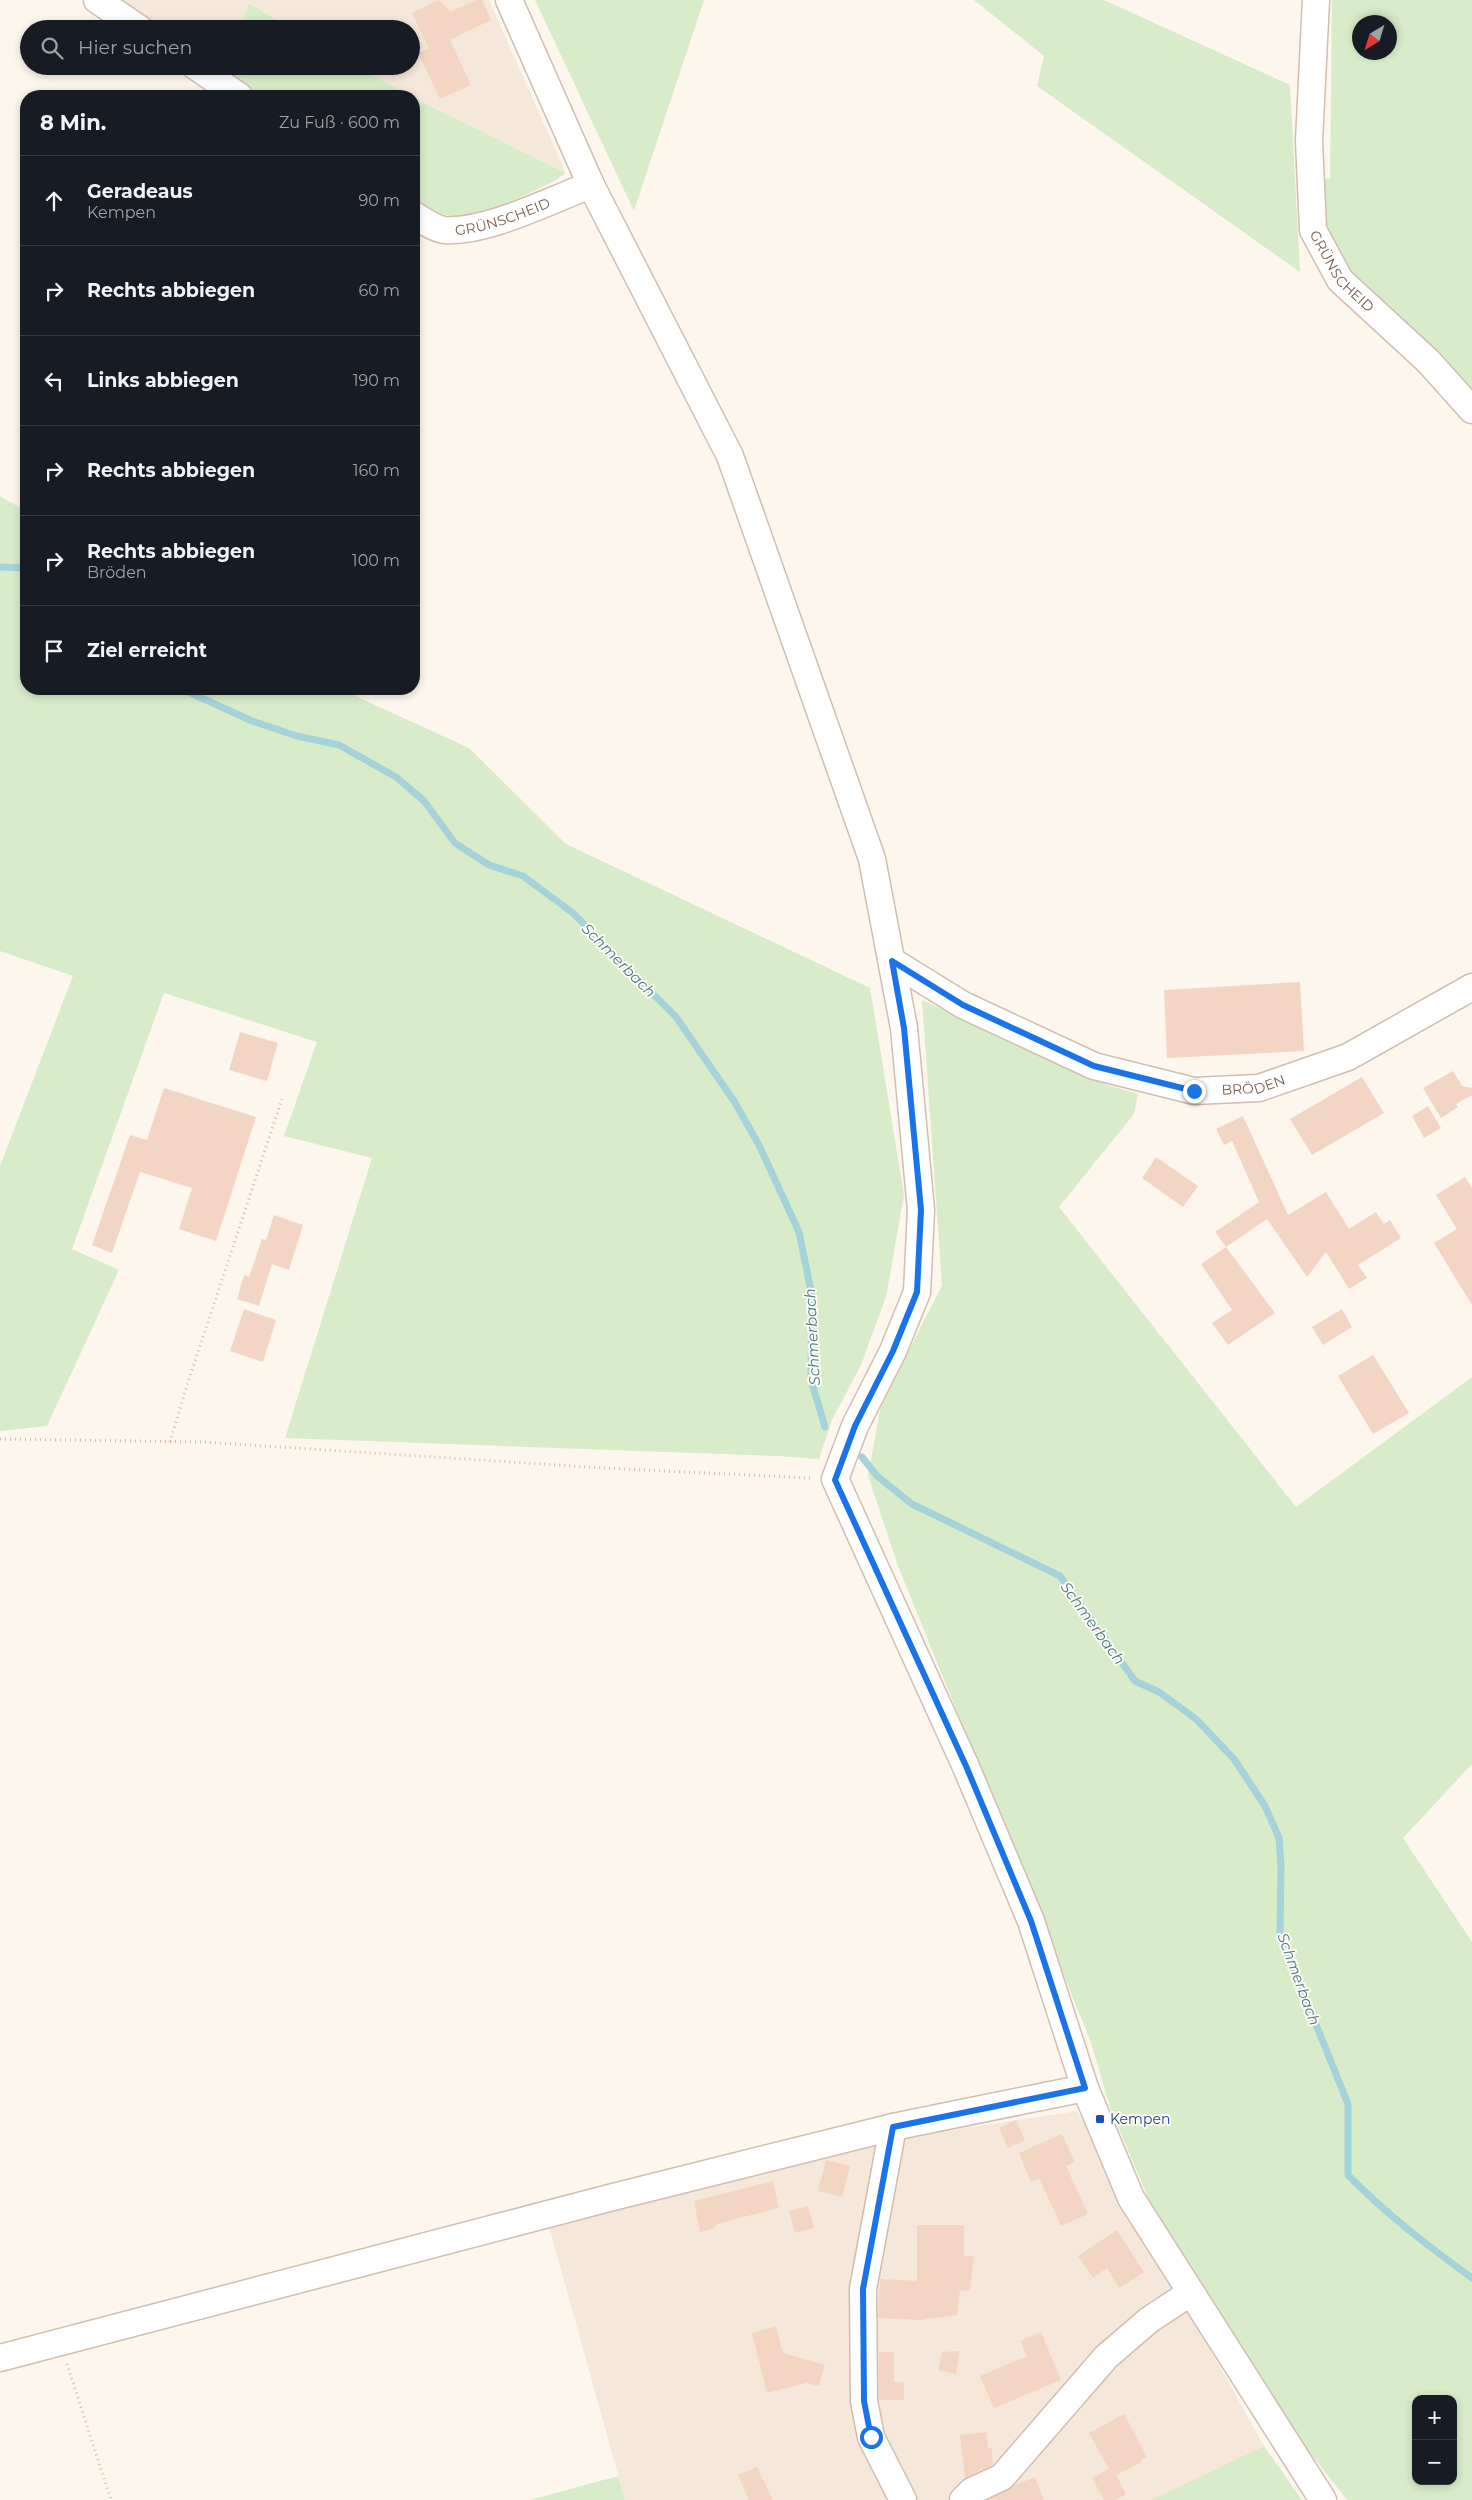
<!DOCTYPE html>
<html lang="de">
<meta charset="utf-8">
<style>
:root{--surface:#171b24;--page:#20242c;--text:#f1f3f6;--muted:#9ea1a6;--line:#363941}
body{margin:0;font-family:Montserrat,sans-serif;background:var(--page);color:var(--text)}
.controls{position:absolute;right:15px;bottom:15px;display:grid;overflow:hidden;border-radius:10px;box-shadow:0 2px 8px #0003}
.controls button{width:45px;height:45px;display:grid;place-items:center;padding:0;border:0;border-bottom:1px solid var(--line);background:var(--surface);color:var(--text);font:25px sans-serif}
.compass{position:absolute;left:1352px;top:15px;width:45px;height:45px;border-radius:50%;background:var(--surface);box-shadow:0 2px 8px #0003;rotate:218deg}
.stop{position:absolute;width:15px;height:15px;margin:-11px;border:4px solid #1a73e8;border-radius:50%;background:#fff}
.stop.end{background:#1a73e8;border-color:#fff;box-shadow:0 1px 5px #0008}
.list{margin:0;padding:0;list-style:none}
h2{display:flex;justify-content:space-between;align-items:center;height:65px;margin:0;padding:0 20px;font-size:21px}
h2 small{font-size:16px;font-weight:400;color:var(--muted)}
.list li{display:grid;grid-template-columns:32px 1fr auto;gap:15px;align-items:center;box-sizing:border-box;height:90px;padding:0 20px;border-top:1px solid var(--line)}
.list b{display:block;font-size:19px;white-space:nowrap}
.list p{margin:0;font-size:16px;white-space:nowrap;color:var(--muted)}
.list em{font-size:16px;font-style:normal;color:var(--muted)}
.icon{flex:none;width:28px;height:28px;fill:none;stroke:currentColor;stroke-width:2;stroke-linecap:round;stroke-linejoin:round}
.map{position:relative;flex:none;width:1472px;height:2500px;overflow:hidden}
.search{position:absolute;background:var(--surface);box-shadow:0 2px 8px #0003;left:20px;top:20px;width:400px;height:55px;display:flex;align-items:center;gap:12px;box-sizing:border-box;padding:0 18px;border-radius:28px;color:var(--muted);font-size:19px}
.panel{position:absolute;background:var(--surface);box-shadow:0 2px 8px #0003;left:20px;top:90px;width:400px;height:605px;border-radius:20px}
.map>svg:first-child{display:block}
.residential{fill:#f5e8da}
.green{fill:#d8ecc9;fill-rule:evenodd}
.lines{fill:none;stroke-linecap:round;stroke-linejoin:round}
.stream{stroke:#a5d3da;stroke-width:7}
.building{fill:#f3d5c3}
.minor-casing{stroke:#d1beb0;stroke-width:29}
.path{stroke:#d9b8a5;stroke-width:3;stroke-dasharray:1 4;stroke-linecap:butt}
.minor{stroke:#fff;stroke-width:26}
.route{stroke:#1a73e8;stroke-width:6}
.transit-dot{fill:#1a4fb4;stroke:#fffaf3;stroke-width:2}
.labels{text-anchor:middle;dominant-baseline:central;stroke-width:4;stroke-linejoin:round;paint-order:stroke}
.street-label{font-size:14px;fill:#7a5c4d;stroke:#fffaf3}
.transit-label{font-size:14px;fill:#164399;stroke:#fffaf3;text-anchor:start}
.water-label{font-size:15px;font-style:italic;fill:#437c86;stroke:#fffaf3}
</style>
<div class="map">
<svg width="1472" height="2500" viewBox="0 0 1472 2500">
<rect width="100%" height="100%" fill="#fdf6ec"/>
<!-- residential -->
<g class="residential">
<path d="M116,0h373l77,173 -180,-89 -30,-18h55v-37h-118l-43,-26 -9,26h-82z"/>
<path d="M1077,2111l187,335 -113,54h-526l-77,-277 299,-77z"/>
</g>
<!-- green -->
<g class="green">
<path d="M535,0h169l-70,211z"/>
<path d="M974,0h130l186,85 10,187 -263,-186 7,-30z"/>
<path d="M1332,0h140v407l-105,-104 -43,-69 -5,-57 11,2zM1360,22h30v30h-30z"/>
<path d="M249,3l44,26h-52z"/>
<path d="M229,66h127l54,30h-150l-33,-22z"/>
<path d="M414,98l152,75 -15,10 -81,37 -41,-9 -15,-11z"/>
<path d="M0,496l26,15v178h314l129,59 97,96 304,144 34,207 -18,102 -25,68 -29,55 -13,39 -41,-3 -493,-18 87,-280 -88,-22 33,-94 -153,-49 -92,256 47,21 -72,156 -47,5v-265l73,-190 -73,-25z"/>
<path d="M922,1000l185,85 31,9 -4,20 -75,93 237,300 176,-130v387l-69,74 69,104v558h-125l-43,-55 -155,-245 -38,-90 -21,-70 -192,-474 -30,-91 13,-70 61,-120zM1416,2399h37v82h-37z"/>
<path d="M1264,2446l38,54h-151z"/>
<path d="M618,2476l7,24h-95z"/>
</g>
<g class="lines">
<!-- stream -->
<g class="stream">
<path d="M0,567l26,1"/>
<path d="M182,689l70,32 45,15 42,9 57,32 28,24 31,42 34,22 34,11 50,37 103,104 58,84 25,44 40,87 13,64 -1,84 14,47"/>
<path d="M862,1457l15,19 35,28 148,72 75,105 24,11 37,27 38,40 31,47 14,32 2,27 -1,70 68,169v71c38,39 80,71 124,103"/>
</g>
</g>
<!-- building -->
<g class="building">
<path d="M439,0l11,12 26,-12h6l9,20 -41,20 21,45 -31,14 -22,-46 11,-5 -17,-35z"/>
<path d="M1300,982l4,69 -137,7 -3,-68z"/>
<path d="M240,1032l38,11 -11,38 -38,-11z"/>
<path d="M1453,1071l9,15 10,2v7l-16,9 2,3 -17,11 -18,-30z"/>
<path d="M1362,1077l22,36 -72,42 -22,-36z"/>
<path d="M164,1088l92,29 -40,124 -37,-12 13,-41 -52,-16 -28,81 -20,-8 38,-110 17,5z"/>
<path d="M1428,1106l13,22 -17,10 -12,-22z"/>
<path d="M1243,1116l45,99 38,-23 23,37 27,-17 8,12 6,-4 11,18 -43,27 9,13 -18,11 -23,-37 -19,25 -40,-58 -41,28 -11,-15 44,-30 -27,-61 -8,4 -8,-16z"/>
<path d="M1156,1157l42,29 -15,21 -41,-29z"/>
<path d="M1465,1177l7,11v117l-38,-62 23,-14 -21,-34z"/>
<path d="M274,1215l29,10 -14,45 -17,-6 -13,42 -22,-7 7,-24 5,2 13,-38 4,1z"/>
<path d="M1226,1247l49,66 -47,32 -16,-22 20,-13 -31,-46z"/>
<path d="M244,1309l32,11 -13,42 -33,-11z"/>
<path d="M1342,1309l10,18 -29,18 -11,-18z"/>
<path d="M1373,1355l36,58 -36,21 -35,-58z"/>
<path d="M1016,2120l9,20 -17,8 -9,-20z"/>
<path d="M1062,2134l13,28 -9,4 22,48 -27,12 -22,-48 -8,4 -12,-29z"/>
<path d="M826,2160l24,6 -8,31 -24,-6z"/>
<path d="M773,2181l6,27 -62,16 -2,4 -15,4 -6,-31z"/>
<path d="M808,2206l6,22 -19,5 -6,-22z"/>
<path d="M917,2225h47v31h10l-4,35 -10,-1 -3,25 -37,5 -42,-2 2,-39 37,2z"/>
<path d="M1117,2230l27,42 -25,16 -12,-20 -14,10 -15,-22z"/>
<path d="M776,2326l7,27 42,12 -6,21 -12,-3 -40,10 -15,-60z"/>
<path d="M1041,2332l20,48 -67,28 -14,-32 47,-20 -7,-15z"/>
<path d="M960,2351l-4,23 -18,-4 4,-18z"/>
<path d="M879,2352h15v30h10v18h-25z"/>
<path d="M1124,2414l23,43 -6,3 1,2 -26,13 10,19 -10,6h-12l-12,-22 17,-9 -20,-36z"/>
<path d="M986,2432l2,16h4l1,16 -28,14 -5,-43z"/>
<path d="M757,2467l16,33h-24l-11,-25z"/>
<path d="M1035,2477l9,23h-56l27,-15z"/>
</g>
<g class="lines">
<defs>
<g id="minor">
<path d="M97,0l43,29"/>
<path d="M509,0l82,185 139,271 142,403 32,169 17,182 -4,82 -24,59 -38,75 -20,53 131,288 65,154 54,167 46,110 192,302"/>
<path id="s1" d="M1316,0l-7,141 4,89 27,50 88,81 44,49"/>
<path d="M195,66l44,30"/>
<path id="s2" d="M414,215c8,5 21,14 31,15 42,3 105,-30 146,-45"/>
<path id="s3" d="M892,961l71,44 131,61 100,25 65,-3 89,-31 124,-70"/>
<path d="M893,2127l-30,162 1,112 7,36 32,63"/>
<path d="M0,2358l613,-161 280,-70 192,-39"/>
<path d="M963,2500l9,-9 30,-14 104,-120 43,-37 41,-27"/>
</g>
</defs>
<!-- minor casing -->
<use href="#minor" class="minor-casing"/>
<!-- path -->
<g class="path">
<path d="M0,1439l203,3 400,26 208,10"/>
<path d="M170,1442l18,-60 94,-283"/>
<path d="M67,2364l44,136"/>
</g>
<!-- minor -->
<use href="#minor" class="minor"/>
</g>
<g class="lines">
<!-- route -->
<path class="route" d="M871,2437l-7,-36 -1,-112 30,-162 192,-39 -54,-167 -65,-155 -131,-286 20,-54 38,-75 24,-59 4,-82 -17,-182 -12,-67 71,44 131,61 100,25"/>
</g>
<!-- markers -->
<rect class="transit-dot" x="1095" y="2114" width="10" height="10" rx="2.5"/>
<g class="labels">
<!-- street labels -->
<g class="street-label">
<text stroke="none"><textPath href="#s2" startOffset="94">GRÜNSCHEID</textPath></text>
<text stroke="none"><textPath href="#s1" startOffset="281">GRÜNSCHEID</textPath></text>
<text stroke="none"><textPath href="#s3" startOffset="391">BRÖDEN</textPath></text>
</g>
<!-- transit labels -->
<g class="transit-label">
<text x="1110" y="2119">Kempen</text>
</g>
<!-- water labels -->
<g class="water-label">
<text transform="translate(619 960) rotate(45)">Schmerbach</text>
<text transform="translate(812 1337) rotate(-93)">Schmerbach</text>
<text transform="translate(1093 1623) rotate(54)">Schmerbach</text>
<text transform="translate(1299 1979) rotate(70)">Schmerbach</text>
</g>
</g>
</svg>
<div class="controls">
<button>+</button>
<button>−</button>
</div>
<svg class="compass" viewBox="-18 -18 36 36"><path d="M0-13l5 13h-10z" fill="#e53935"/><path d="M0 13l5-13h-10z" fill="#9ea1a6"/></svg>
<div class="stop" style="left:871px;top:2437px"></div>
<div class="stop end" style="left:1194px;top:1091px"></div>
<div class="search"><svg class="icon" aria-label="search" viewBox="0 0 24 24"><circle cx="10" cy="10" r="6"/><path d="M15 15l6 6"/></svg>Hier suchen</div>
<section class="panel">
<h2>8 Min.<small>Zu Fuß · 600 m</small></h2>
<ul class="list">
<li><svg class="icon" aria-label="ahead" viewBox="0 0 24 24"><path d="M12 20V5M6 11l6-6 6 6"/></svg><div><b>Geradeaus</b><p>Kempen</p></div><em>90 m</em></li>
<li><svg class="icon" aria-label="right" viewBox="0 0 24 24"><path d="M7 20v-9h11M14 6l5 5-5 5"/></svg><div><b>Rechts abbiegen</b></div><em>60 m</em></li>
<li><svg class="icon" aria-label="left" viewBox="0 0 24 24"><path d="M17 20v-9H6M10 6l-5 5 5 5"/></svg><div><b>Links abbiegen</b></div><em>190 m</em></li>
<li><svg class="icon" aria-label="right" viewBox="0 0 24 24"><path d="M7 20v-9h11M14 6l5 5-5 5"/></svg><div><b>Rechts abbiegen</b></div><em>160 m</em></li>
<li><svg class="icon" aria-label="right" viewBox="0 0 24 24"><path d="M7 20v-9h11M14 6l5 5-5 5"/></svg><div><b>Rechts abbiegen</b><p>Bröden</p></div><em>100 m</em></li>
<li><svg class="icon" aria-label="arrive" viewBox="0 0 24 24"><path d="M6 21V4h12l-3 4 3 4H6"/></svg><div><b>Ziel erreicht</b></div></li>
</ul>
</section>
</div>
